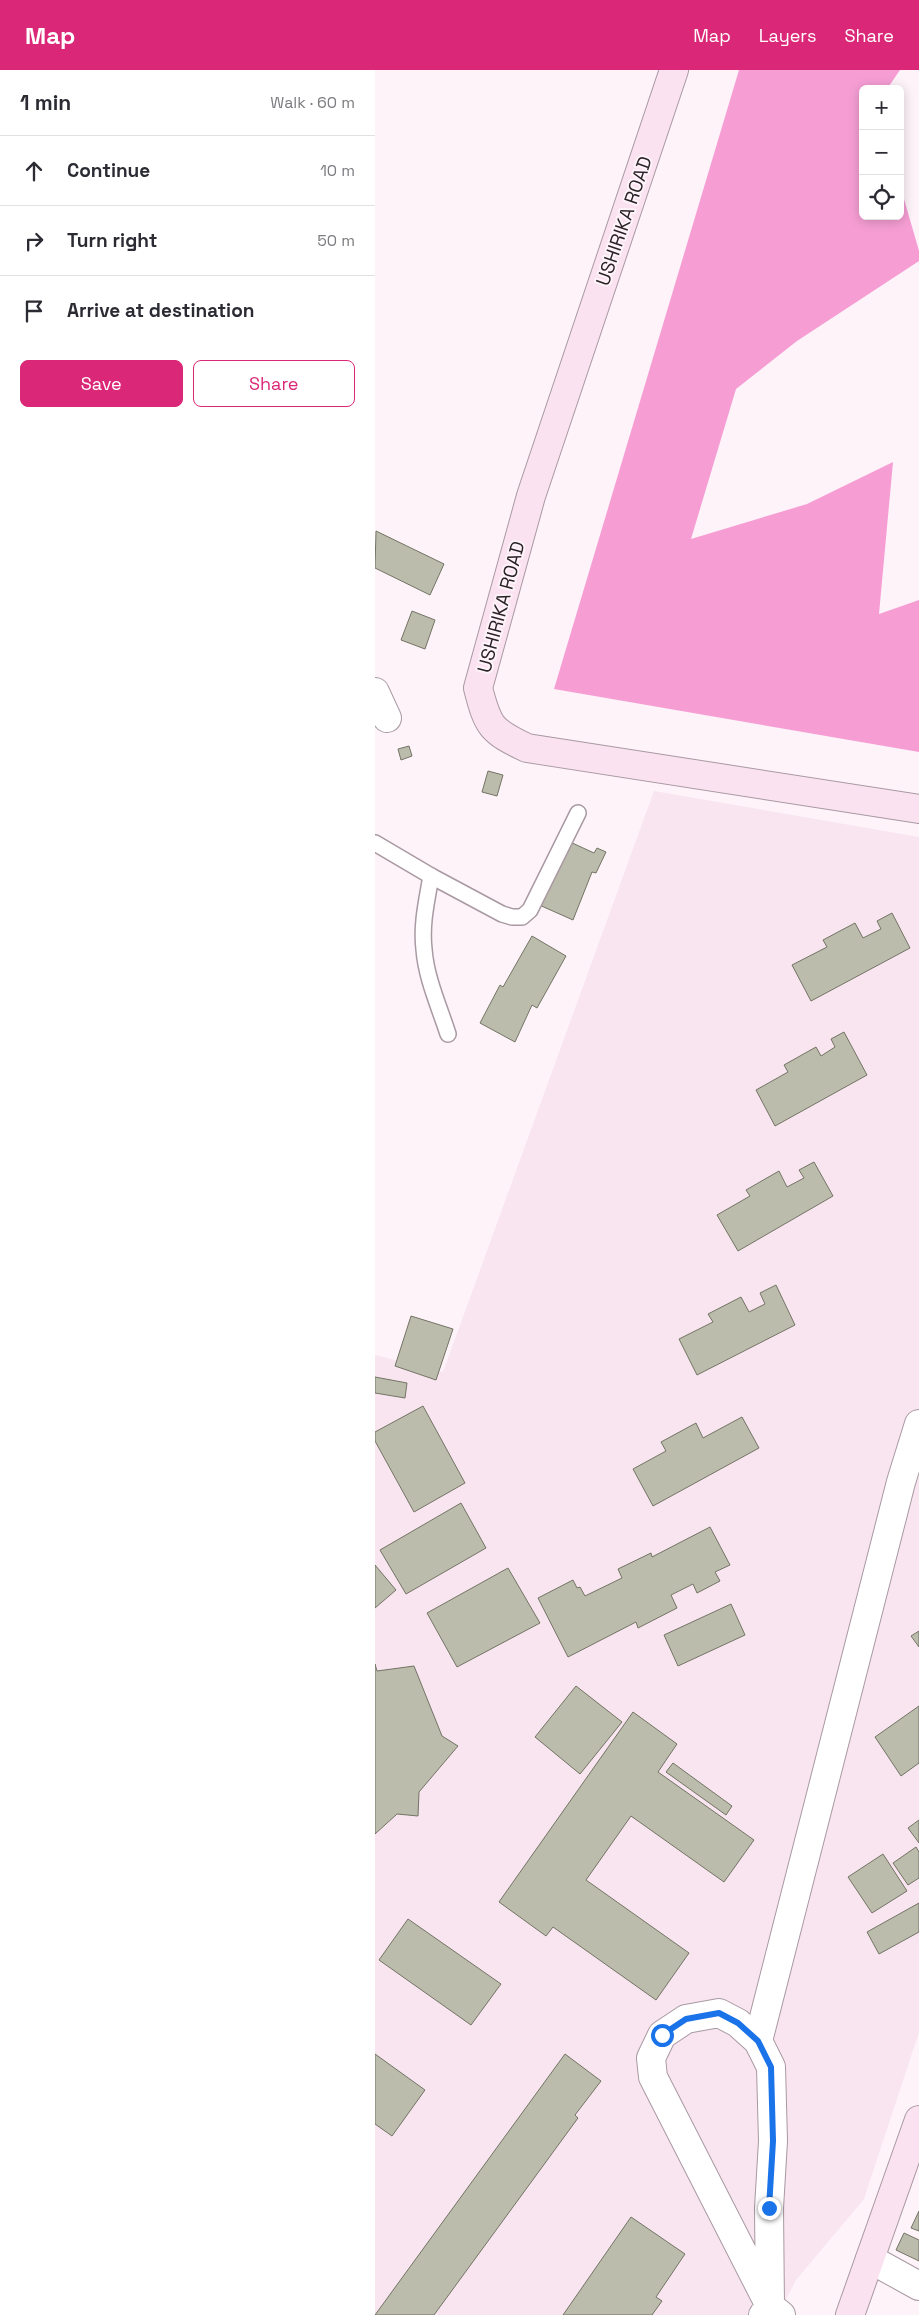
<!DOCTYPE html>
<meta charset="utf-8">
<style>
:root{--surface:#fff;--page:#f7f7f7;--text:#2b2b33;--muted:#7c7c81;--line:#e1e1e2;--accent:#db2777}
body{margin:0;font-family:"Space Grotesk",sans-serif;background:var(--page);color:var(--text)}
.controls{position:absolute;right:15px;top:15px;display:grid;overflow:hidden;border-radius:8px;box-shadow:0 2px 12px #0003}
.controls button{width:45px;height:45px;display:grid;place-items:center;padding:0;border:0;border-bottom:1px solid var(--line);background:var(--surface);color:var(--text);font:25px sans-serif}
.stop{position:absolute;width:15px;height:15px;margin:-11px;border:4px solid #1a73e8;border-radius:50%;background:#fff}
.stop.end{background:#1a73e8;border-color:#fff;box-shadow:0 1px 5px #0008}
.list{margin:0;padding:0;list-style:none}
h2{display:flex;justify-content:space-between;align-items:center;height:65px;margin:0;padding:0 20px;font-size:21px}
h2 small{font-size:16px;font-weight:400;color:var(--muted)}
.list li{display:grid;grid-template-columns:32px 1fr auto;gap:15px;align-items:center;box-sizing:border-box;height:70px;padding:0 20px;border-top:1px solid var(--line)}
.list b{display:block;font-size:19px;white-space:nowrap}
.list em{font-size:16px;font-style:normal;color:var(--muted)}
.actions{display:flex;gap:10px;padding:15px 20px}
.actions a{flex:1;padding:11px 0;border:1px solid var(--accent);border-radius:8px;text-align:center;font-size:18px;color:var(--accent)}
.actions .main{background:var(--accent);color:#fff}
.icon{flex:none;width:28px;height:28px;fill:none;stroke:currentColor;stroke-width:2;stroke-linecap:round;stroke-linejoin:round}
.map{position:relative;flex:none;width:544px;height:2245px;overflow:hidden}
header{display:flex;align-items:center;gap:30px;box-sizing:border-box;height:70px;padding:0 25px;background:var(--accent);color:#fff}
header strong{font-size:24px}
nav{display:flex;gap:28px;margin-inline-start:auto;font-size:18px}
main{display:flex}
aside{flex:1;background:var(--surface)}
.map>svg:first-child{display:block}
.built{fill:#f8e5f0}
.forest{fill:#f69ed4}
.building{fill:#bbbcac;stroke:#737465}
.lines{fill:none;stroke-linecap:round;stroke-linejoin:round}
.lane-casing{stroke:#a999a2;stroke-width:18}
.street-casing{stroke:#a999a2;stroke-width:30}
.secondary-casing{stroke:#a999a2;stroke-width:30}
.lane{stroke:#fff;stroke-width:15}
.street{stroke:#fff;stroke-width:28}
.secondary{stroke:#fae2f1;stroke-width:28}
.route{stroke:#1a73e8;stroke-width:6}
.labels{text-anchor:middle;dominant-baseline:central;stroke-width:4;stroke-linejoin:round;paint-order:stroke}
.street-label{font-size:19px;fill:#292226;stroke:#fef3f9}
</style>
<header>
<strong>Map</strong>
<nav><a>Map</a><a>Layers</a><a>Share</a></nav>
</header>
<main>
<aside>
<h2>1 min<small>Walk · 60 m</small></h2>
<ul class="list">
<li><svg class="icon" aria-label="ahead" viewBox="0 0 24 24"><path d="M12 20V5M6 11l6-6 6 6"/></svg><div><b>Continue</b></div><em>10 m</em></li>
<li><svg class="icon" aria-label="right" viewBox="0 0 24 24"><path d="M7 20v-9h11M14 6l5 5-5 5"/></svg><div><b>Turn right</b></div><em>50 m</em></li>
<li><svg class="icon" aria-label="arrive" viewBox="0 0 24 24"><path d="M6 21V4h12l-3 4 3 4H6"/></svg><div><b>Arrive at destination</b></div></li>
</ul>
<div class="actions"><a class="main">Save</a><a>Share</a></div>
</aside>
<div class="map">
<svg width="544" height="2245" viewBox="0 0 544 2245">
<rect width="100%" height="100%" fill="#fef3f9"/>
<!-- built -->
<path class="built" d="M279,721l265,46v1195l-55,167 -68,81 -18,35h-403v-960l68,17z"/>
<!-- forest -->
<path class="forest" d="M364,0h161l-13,19h-24v127h37v-31l19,66v10l-122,80 -61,48 -45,150 116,-35 86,-42 -14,152 40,-14v152l-365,-63z"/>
<!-- building -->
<g class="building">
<path d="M1,461l68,33 -14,31 -55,-27z"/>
<path d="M37,541l23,9 -10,29 -24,-9z"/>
<path d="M34,676l3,10 -11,4 -3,-11z"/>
<path d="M113,701l15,4 -6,21 -15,-4z"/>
<path d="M193,771l26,12 3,-5 9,4 -10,21 -4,-1 -19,48 -36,-16z"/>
<path d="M517,843l18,35 -99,53 -19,-36 35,-18 -4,-7 32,-17 8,15 18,-9 -4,-8z"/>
<path d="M157,866l34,20 -29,52 -5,-3 -17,37 -35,-19 20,-38 3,2z"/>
<path d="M469,962l23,43 -92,51 -19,-36 32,-18 -4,-7 32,-18 5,9 14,-9 -4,-8z"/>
<path d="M439,1092l19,34 -95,55 -21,-36 33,-19 -4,-6 33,-19 8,16 17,-9 -5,-8z"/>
<path d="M401,1215l19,40 -98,50 -18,-36 34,-17 -5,-8 33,-17 8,15 16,-8 -5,-11z"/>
<path d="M36,1246l42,13 -17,51 -41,-14z"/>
<path d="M0,1307l32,6 -2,15 -30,-5z"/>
<path d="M48,1336l42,77 -51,29 -39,-71v-9z"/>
<path d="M367,1347l17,31 -106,58 -20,-37 33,-18 -5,-9 35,-19 7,15z"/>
<path d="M86,1433l25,45 -80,46 -26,-44z"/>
<path d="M335,1457l20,38 -15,7 5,9 -23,12 -4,-9 -22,11 6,13 -39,20 -2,-6 -68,35 -30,-59 35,-18 4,8 3,-1 5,9 37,-18 -4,-9 33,-16 1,4z"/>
<path d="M0,1495l21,25 -21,18z"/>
<path d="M133,1498l32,55 -83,44 -30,-54z"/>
<path d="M356,1534l14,31 -67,31 -14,-31z"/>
<path d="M544,1561v16l-8,-11z"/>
<path d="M0,1594l2,7 37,-5 28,70 16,10 -39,46 -1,24 -21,-2 -22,20z"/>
<path d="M201,1616l46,36 -42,52 -45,-37z"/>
<path d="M544,1636v57l-18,13 -26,-39z"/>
<path d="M258,1642l44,32 -19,28 96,68 -30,42 -93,-66 -45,64 103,73 -33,47 -103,-73 -7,9 -47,-34z"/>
<path d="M298,1693l59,43 -6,9 -60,-43z"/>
<path d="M544,1750v23l-11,-15z"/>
<path d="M541,1777l3,5v26l-11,7 -15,-22z"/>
<path d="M508,1784l24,37 -35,22 -24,-36z"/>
<path d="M544,1833v29l-40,22 -12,-22z"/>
<path d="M33,1849l93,65 -30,41 -92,-65z"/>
<path d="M0,1984l50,36 -33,46 -17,-12z"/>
<path d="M190,1984l36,27 -26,34 3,3 -144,197h-59z"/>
<path d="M544,2141v20l-8,-3z"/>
<path d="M256,2147l54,37 -29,43 6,4 -10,14h-89z"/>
<path d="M529,2163l15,7v21l-23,-11z"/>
</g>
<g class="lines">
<defs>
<g id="lane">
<path d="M0,773l56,33 71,38 10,3h10l8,-7 48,-97"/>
<path d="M56,806c-4,24 -10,48 -7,73 2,29 15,57 24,85"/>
</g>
<g id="street">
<path d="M0,622l12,26"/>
<path d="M383,1971l143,-559 18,-58"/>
<path d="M495,2189l49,27"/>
<path d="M388,2245l7,-9 -1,-98 4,-67 -2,-74 -13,-26 -20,-18 -19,-10 -33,6 -24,16 -11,23 2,19 117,229 11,9"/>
</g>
<g id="secondary">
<path d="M299,0l-143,426 -53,192c10,39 13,43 49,60l392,61"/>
<path d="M475,2245l69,-195"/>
</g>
</defs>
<!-- lane casing -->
<use href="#lane" class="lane-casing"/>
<!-- street casing -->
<use href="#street" class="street-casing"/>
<!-- secondary casing -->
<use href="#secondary" class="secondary-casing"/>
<!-- lane -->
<use href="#lane" class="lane"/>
<!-- street -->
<use href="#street" class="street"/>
<!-- secondary -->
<use href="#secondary" class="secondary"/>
</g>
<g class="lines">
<!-- route -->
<path class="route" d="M287,1965l24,-16 33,-6 19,10 20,18 13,26 2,74 -4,67"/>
</g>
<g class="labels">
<!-- street labels -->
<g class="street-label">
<text transform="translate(249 151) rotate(-71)">USHIRIKA ROAD</text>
<text transform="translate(126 537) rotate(-75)">USHIRIKA ROAD</text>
</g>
</g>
</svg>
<div class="controls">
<button>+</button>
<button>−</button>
<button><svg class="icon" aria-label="locate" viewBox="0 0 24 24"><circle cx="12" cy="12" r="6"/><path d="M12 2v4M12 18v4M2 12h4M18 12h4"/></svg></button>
</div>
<div class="stop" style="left:287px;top:1965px"></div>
<div class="stop end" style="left:394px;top:2138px"></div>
</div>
</main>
